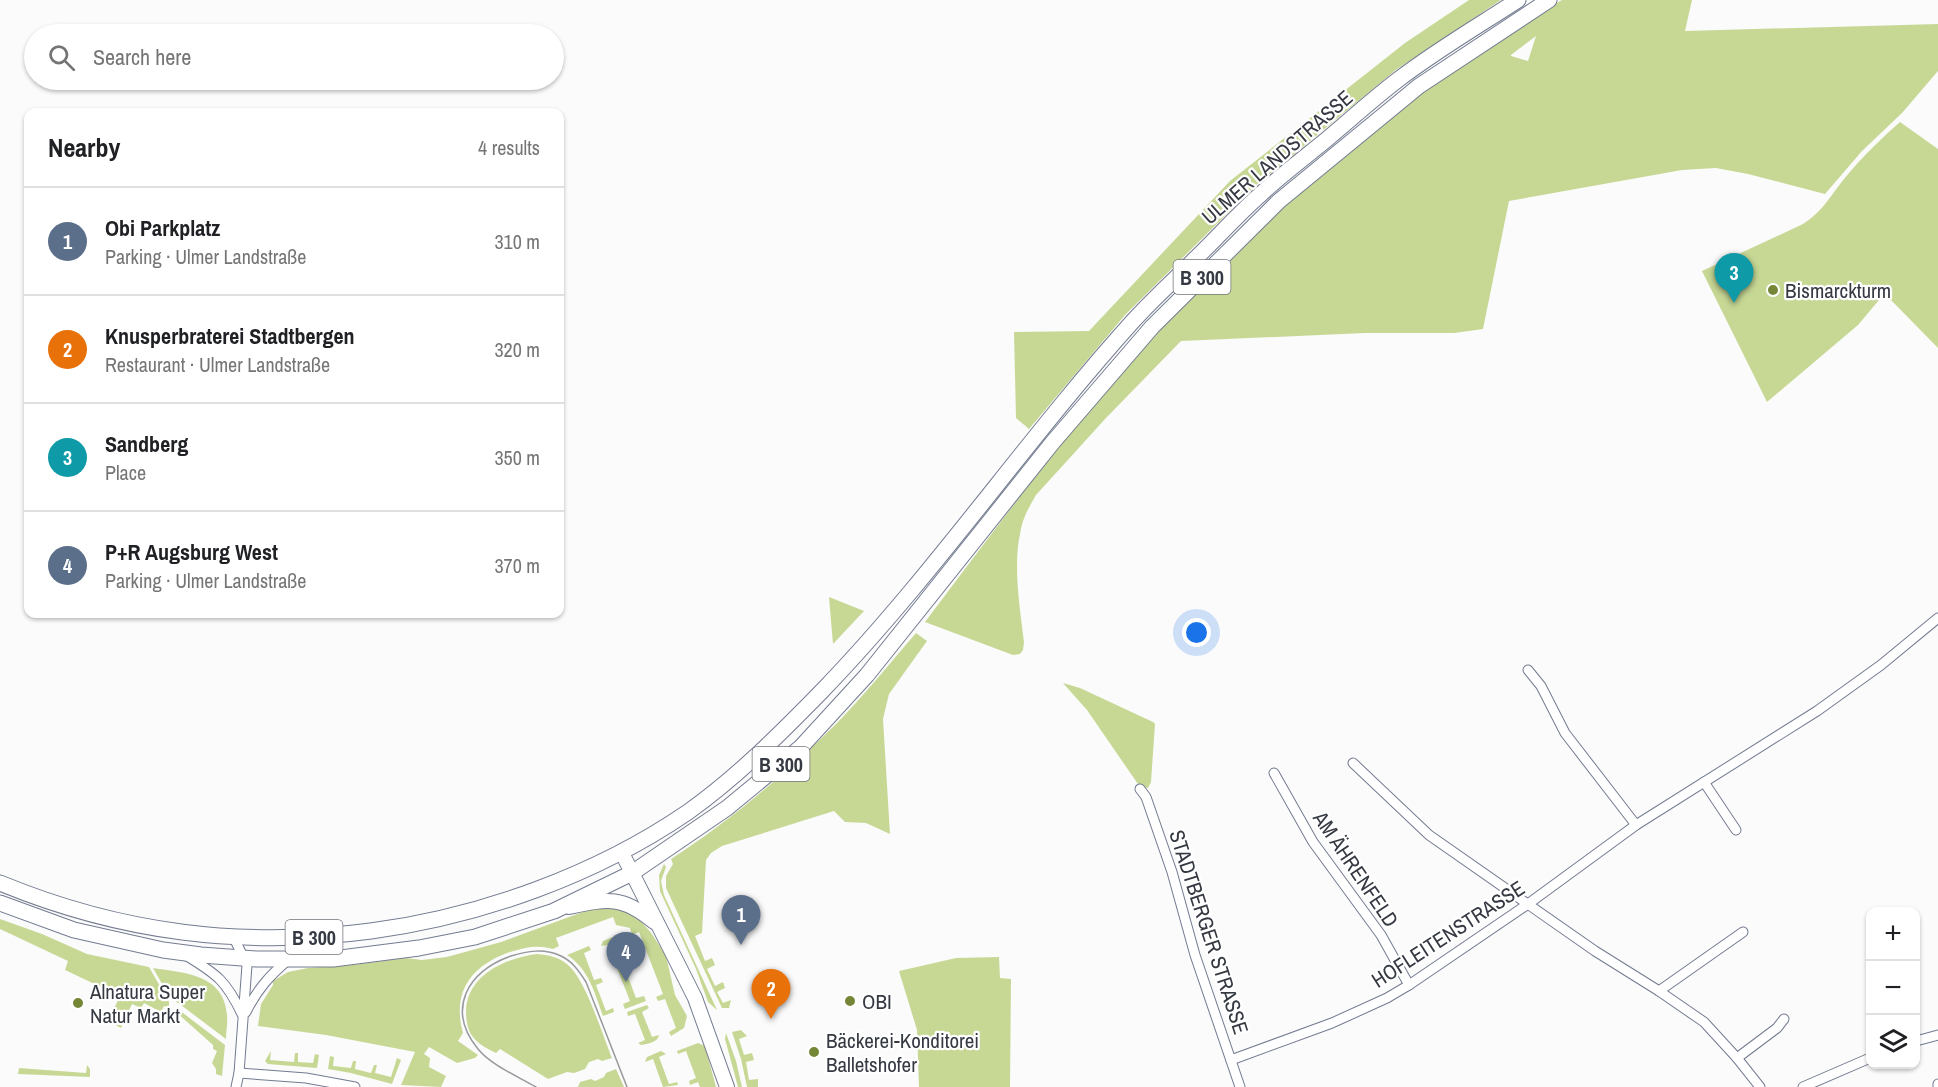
<!DOCTYPE html>
<meta charset="utf-8">
<style>
:root{--surface:#fff;--page:#f6f6f6;--text:#202124;--muted:#757577;--line:#e0e0e0;--accent:#111827}
body{margin:0;font-family:"Archivo Narrow",sans-serif;background:var(--page);color:var(--text)}
.controls{position:absolute;right:18px;bottom:18px;display:grid;overflow:hidden;border-radius:12px;box-shadow:0 2px 4px #0004}
.controls button{width:54px;height:54px;display:grid;place-items:center;padding:0;border:0;border-bottom:2px solid var(--line);background:var(--surface);color:var(--text);font:30px sans-serif}
.you{position:absolute;left:1197px;top:633px;width:21px;height:21px;margin:-15px;border:4px solid #fff;border-radius:50%;background:#1a73e8;box-shadow:0 0 0 9px #1a73e833}
.badge{display:grid;place-items:center;width:39px;height:39px;border-radius:50%;background:var(--accent);color:#fff;font-size:20px;font-weight:700}
.pin{position:absolute;translate:-50% -50px;filter:drop-shadow(0 2px 3px #0008)}
.pin::after{content:'';position:absolute;top:32px;width:21px;height:18px;background:inherit;clip-path:polygon(0 0,100% 0,50% 100%)}
.list{margin:0;padding:0;list-style:none}
h2{display:flex;justify-content:space-between;align-items:center;height:78px;margin:0;padding:0 24px;font-size:26px}
h2 small{font-size:20px;font-weight:400;color:var(--muted)}
.list li{display:grid;grid-template-columns:39px 1fr auto;gap:18px;align-items:center;box-sizing:border-box;height:108px;padding:0 24px;border-top:2px solid var(--line)}
.list b{display:block;font-size:22px;white-space:nowrap}
.list p{margin:0;font-size:20px;white-space:nowrap;color:var(--muted)}
.list em{font-size:20px;font-style:normal;color:var(--muted)}
.icon{flex:none;width:33px;height:33px;fill:none;stroke:currentColor;stroke-width:2;stroke-linecap:round;stroke-linejoin:round}
.map{position:relative;flex:none;width:1938px;height:1087px;overflow:hidden}
.search{position:absolute;background:var(--surface);box-shadow:0 2px 4px #0004;left:24px;top:24px;width:540px;height:66px;display:flex;align-items:center;gap:15px;box-sizing:border-box;padding:0 21px;border-radius:33px;color:var(--muted);font-size:22px}
.panel{position:absolute;background:var(--surface);box-shadow:0 2px 4px #0004;left:24px;top:108px;width:540px;height:510px;border-radius:12px}
.map>svg:first-child{display:block}
.green{fill:#c7d895;fill-rule:evenodd}
.lines{fill:none;stroke-linecap:round;stroke-linejoin:round}
.street-casing{stroke:#737b90;stroke-width:11}
.secondary-casing{stroke:#737b90;stroke-width:16}
.primary-casing{stroke:#737b90;stroke-width:17}
.street{stroke:#fff;stroke-width:9}
.secondary{stroke:#fff;stroke-width:14}
.primary{stroke:#fff;stroke-width:15}
.tram{stroke:#97999d;stroke-width:1.5}
.poi-dot{fill:#758636;stroke:#fff;stroke-width:2}
.labels{text-anchor:middle;dominant-baseline:central;stroke-width:4.5;stroke-linejoin:round;paint-order:stroke}
.shield{fill:#fff;stroke:#72747b;stroke-width:1.5}
.shield-label{font-size:20px;font-weight:bold;fill:#353942}
.street-label{font-size:21px;fill:#353942;stroke:#fff}
.poi-label{font-size:21px;fill:#353942;stroke:#fff;text-anchor:start}
</style>
<div class="map">
<svg width="1938" height="1087" viewBox="0 0 1938 1087">
<rect width="100%" height="100%" fill="#fbfbfb"/>
<!-- green -->
<g class="green">
<path d="M1469,0h32l-104,69 -142,117 -130,129 -96,114 -13,-11 -2,-86 75,-1 141,-150 175,-138z"/>
<path d="M1562,0h130l-7,31 253,-7v47l-36,42 -40,38 -37,43 -77,-20 -32,-6 -34,2 -173,31 -26,128 -29,4h-89l-184,8 -75,77 -70,77c-7,12 -14,24 -16,39 -7,32 0,75 4,108l-1,8 -3,4 -7,1 -88,-33c57,-76 114,-152 175,-226 95,-114 210,-221 330,-309 42,-30 86,-63 132,-87zM1536,36l-8,25 -17,-5v-1z"/>
<path d="M1900,122l38,27v199l-48,-49 -15,-7 4,8 -21,25 -91,77 -65,-131 99,-46c22,-12 32,-34 48,-52 16,-19 33,-35 51,-51z"/>
<path d="M829,597l35,14 -31,33z"/>
<path d="M916,633l11,8 -38,53 -6,25 7,115 -24,-11 -21,-1 -11,-11 -112,35 -11,7 -5,7 -4,73 -7,3 10,25 7,-3 3,7 -8,4 8,17 8,-4 2,6 -8,4 6,11 8,-3 -2,8h-7l-56,-120v-12l7,-12 -2,-5c59,-38 113,-84 163,-133 29,-29 55,-62 82,-93z"/>
<path d="M1063,683l17,5 73,34 2,2 -4,58 -3,6 -8,-1 -53,-77z"/>
<path d="M664,864l2,3 -5,14 3,14 53,115 -9,-8 -12,-33 -36,-78 -1,-16z"/>
<path d="M596,907l20,1 23,11 13,15 14,22 9,39 12,21 -3,12 -13,8 -2,-4 7,-4 -11,-29 -7,2 -2,-4 7,-3 -24,-62 -7,3 -2,-7 -14,-3 -3,-8 -57,21 3,8 -6,3c-17,-5 -30,-1 -46,4 -37,14 -55,40 -44,80l-5,8 20,14 -3,3 -18,5 -28,-16 -5,7 6,4 -1,9 17,9 -5,11 -40,-2 14,-33 -89,-17 -68,-9 3,-22 12,-19v-4l15,-9 20,-4 45,-3 53,-7 16,2 25,-3 54,-15z"/>
<path d="M0,919l42,15 45,20 62,13 20,35v6l-5,-2 -3,6 -17,-9 -3,5 -9,-4 -11,24 -13,-7 12,-25 -55,-26 3,-9 -68,-32z"/>
<path d="M615,936l7,3 -7,3 21,56 8,-2 2,5 -21,8 -2,-5 7,-3 -22,-56 -7,1 2,-5z"/>
<path d="M589,946l2,4 -7,3 10,27 7,-2 2,4 -7,3 10,26 7,-3 1,4 -11,4c-8,-22 -14,-47 -36,-61z"/>
<path d="M537,954c12,1 22,3 31,11 18,15 34,69 44,93l-10,3 -4,-2 -9,3 -4,7 -11,4 -7,-1 -19,7 -48,-30 -4,4c-8,-4 -17,-8 -23,-16 -6,-7 -7,-18 -7,-27 2,-36 40,-52 71,-56z"/>
<path d="M999,957l1,21 11,1 -1,108h-91l-2,-57 -18,-59 57,-13z"/>
<path d="M153,968c32,5 71,6 74,47 1,8 -1,16 -1,24l-57,-43z"/>
<path d="M647,1005l2,3 -7,4 10,25 7,-2c-1,7 -11,9 -18,10l-3,-2 7,-3 -10,-26 -7,2 -1,-4z"/>
<path d="M179,1010l46,35 -3,31 -6,-2v-5l-4,-6 5,-12 -4,-2v-4l-37,-33z"/>
<path d="M741,1030l6,6 -8,3 5,16 8,-2 2,7 -8,2 3,18 9,-1v8h-11l-6,-28 -9,-27z"/>
<path d="M726,1033l10,28 6,26h-4l-13,-48z"/>
<path d="M698,1043l7,3 11,41h-16l-2,-5 -8,3 -1,-4 7,-3 -10,-27 -8,3 -1,-3z"/>
<path d="M271,1051l-1,9 24,2 1,-9h3v9l15,1 2,-9 4,1 -2,13 -49,-4 -3,-3z"/>
<path d="M661,1051l5,3 -7,3 10,27 8,-2 1,3 -15,2 -10,-28 -8,3 2,-5z"/>
<path d="M330,1056l4,1 -1,9 18,2 2,-7h3l-1,8 16,4 3,-8h3l-2,8 16,4 6,-19 4,2 -9,24 -41,-11 -23,-4z"/>
<path d="M87,1065l3,4v8l-72,-3 1,-6 67,5z"/>
<path d="M616,1069l8,18h-46l2,-5 11,-3 4,2 9,-4 2,-4z"/>
</g>
<g class="lines">
<defs>
<g id="street">
<path d="M1528,670l13,16 24,47 71,92"/>
<path d="M1353,763l76,72 166,116 64,40 45,31 33,36 23,29"/>
<path d="M1274,773l39,69 68,93 28,50"/>
<path d="M1704,782l32,48"/>
<path d="M1140,789l6,8 26,75 23,83 45,132"/>
<path d="M234,938l13,27 -8,108 -3,14"/>
<path d="M187,956c31,19 39,25 55,58"/>
<path d="M1659,991l84,-59"/>
<path d="M246,1012c11,-22 23,-36 42,-52"/>
<path d="M1916,1041l22,-6"/>
<path d="M1737,1058l40,-30 7,-9"/>
<path d="M1231,1060l101,-37 55,-25 22,-13 119,-81 108,-79 181,-114 64,-46 57,-47"/>
<path d="M239,1073l67,5 49,9"/>
<path d="M1938,1084v3"/>
<path d="M1803,1087l67,-29"/>
</g>
<g id="secondary">
<path d="M622,853l73,145 32,89"/>
<path d="M569,907c38,-8 53,-12 85,15"/>
</g>
<g id="primary">
<path d="M0,883c121,50 242,65 371,48 111,-15 225,-56 317,-119 49,-35 92,-78 134,-121 112,-116 203,-250 311,-370 19,-21 40,-40 60,-60 23,-22 44,-46 68,-67 20,-19 43,-36 65,-54 25,-21 48,-42 73,-61 38,-29 79,-53 119,-79"/>
<path d="M0,903l74,27 89,20 38,5 55,4h77l86,-11 56,-11 79,-26 78,-38 95,-65 74,-61 66,-72 186,-233 99,-115 127,-126 140,-115 130,-86"/>
</g>
</defs>
<!-- street casing -->
<use href="#street" class="street-casing"/>
<!-- secondary casing -->
<use href="#secondary" class="secondary-casing"/>
<!-- primary casing -->
<use href="#primary" class="primary-casing"/>
<!-- street -->
<use href="#street" class="street"/>
<!-- secondary -->
<use href="#secondary" class="secondary"/>
<!-- primary -->
<use href="#primary" class="primary"/>
<!-- tram -->
<path class="tram" d="M536,1087c-19,-11 -45,-22 -58,-38 -32,-39 -11,-78 33,-93 16,-5 33,-8 50,0 11,5 18,15 25,26l41,105"/>
</g>
<!-- markers -->
<g class="poi-dot">
<circle cx="1773" cy="290" r="6"/>
<circle cx="850" cy="1001" r="6"/>
<circle cx="78" cy="1003" r="6"/>
<circle cx="814" cy="1052" r="6"/>
</g>
<g class="labels">
<!-- shield labels -->
<g class="shield">
<rect x="1173.5" y="260" width="57" height="34" rx="4.5"/>
<rect x="752.5" y="747" width="57" height="34" rx="4.5"/>
<rect x="285.5" y="920" width="57" height="34" rx="4.5"/>
</g>
<g class="shield-label">
<text x="1202" y="277">B 300</text>
<text x="781" y="764">B 300</text>
<text x="314" y="937">B 300</text>
</g>
<!-- street labels -->
<g class="street-label">
<text transform="translate(1277 157) rotate(-41)">ULMER LANDSTRASSE</text>
<text transform="translate(1356 869) rotate(56)">AM ÄHRENFELD</text>
<text transform="translate(1209 932) rotate(72)">STADTBERGER STRASSE</text>
<text transform="translate(1448 934) rotate(-33)">HOFLEITENSTRASSE</text>
</g>
<!-- poi labels -->
<g class="poi-label">
<text x="1785" y="290">Bismarckturm</text>
<text x="90" y="991">Alnatura Super<tspan x="90" dy="24">Natur Markt</tspan></text>
<text x="862" y="1001">OBI</text>
<text x="826" y="1040">Bäckerei-Konditorei<tspan x="826" dy="24">Balletshofer</tspan></text>
</g>
</g>
</svg>
<div class="controls">
<button>+</button>
<button>−</button>
<button><svg class="icon" aria-label="layers" viewBox="0 0 24 24"><path d="M12 4l9 5-9 5-9-5zM3 14l9 5 9-5"/></svg></button>
</div>
<div class="you"></div>
<div class="pin badge" style="left:741px;top:945px;background:#5c6f8a">1</div>
<div class="pin badge" style="left:771px;top:1019px;background:#e8710a">2</div>
<div class="pin badge" style="left:1734px;top:303px;background:#0f9aa8">3</div>
<div class="pin badge" style="left:626px;top:982px;background:#5c6f8a">4</div>
<div class="search"><svg class="icon" aria-label="search" viewBox="0 0 24 24"><circle cx="10" cy="10" r="6"/><path d="M15 15l6 6"/></svg>Search here</div>
<section class="panel">
<h2>Nearby<small>4 results</small></h2>
<ul class="list">
<li><span class="badge" style="background:#5c6f8a">1</span><div><b>Obi Parkplatz</b><p>Parking · Ulmer Landstraße</p></div><em>310 m</em></li>
<li><span class="badge" style="background:#e8710a">2</span><div><b>Knusperbraterei Stadtbergen</b><p>Restaurant · Ulmer Landstraße</p></div><em>320 m</em></li>
<li><span class="badge" style="background:#0f9aa8">3</span><div><b>Sandberg</b><p>Place</p></div><em>350 m</em></li>
<li><span class="badge" style="background:#5c6f8a">4</span><div><b>P+R Augsburg West</b><p>Parking · Ulmer Landstraße</p></div><em>370 m</em></li>
</ul>
</section>
</div>
